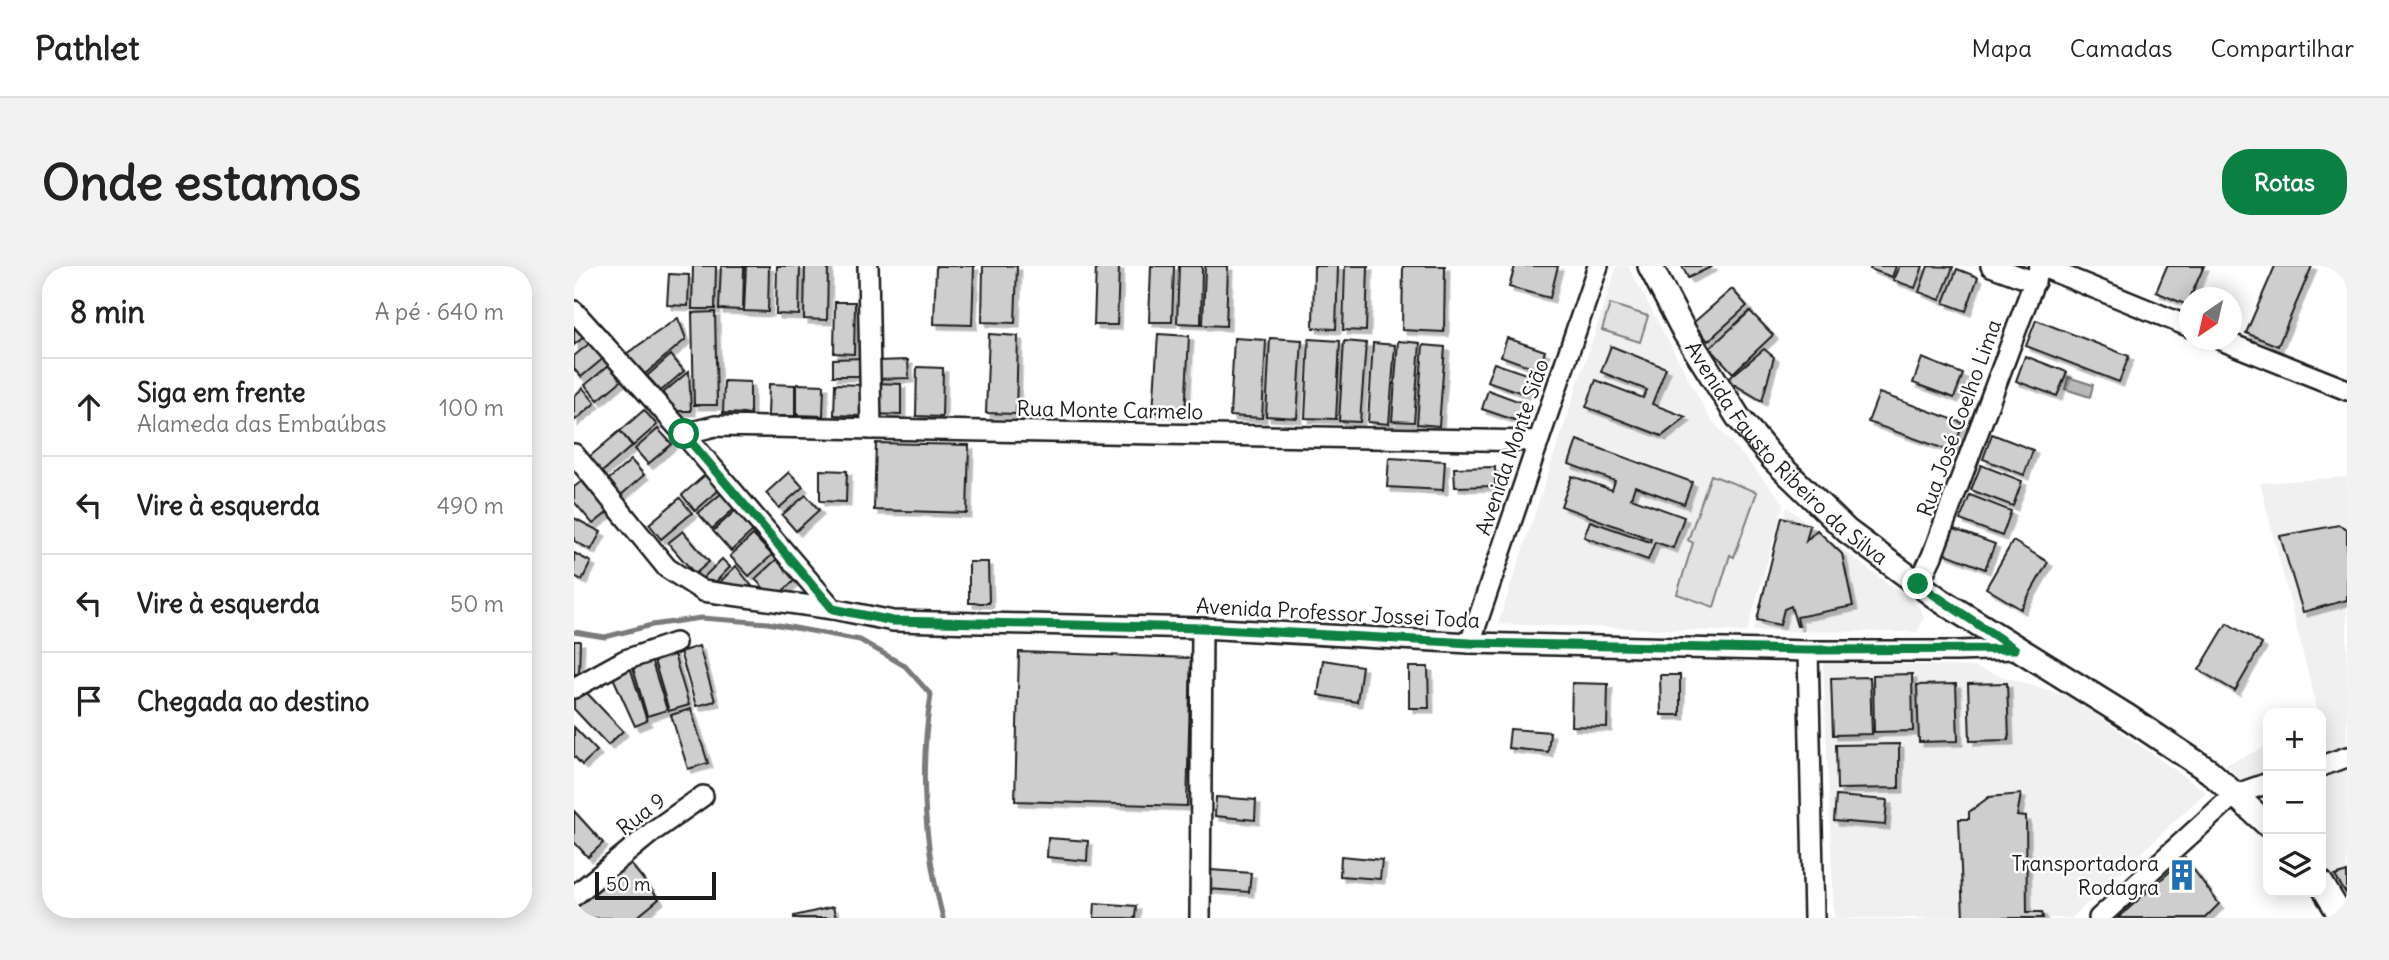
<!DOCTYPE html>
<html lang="pt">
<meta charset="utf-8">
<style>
:root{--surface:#fff;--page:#f2f2f2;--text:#222;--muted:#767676;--line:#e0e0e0;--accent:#0b8043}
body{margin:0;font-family:Delius,sans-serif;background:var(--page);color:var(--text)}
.controls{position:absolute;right:21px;bottom:21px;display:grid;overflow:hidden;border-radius:14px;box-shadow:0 4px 18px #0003}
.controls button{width:63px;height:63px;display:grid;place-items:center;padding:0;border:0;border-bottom:2px solid var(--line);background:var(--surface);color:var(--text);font:35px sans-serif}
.compass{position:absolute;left:1605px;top:21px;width:63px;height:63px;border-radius:50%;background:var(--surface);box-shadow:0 4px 18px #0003;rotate:214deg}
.scale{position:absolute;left:21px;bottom:18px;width:121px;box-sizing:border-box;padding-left:7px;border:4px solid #1c1c1c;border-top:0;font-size:19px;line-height:24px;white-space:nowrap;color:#1c1c1c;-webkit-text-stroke:5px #fff;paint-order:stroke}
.stop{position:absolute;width:21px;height:21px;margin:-16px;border:5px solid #0b8043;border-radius:50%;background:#fff}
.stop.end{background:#0b8043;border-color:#fff;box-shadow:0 2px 7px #0008}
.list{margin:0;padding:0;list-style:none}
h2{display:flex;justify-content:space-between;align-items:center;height:91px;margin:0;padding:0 28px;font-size:30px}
h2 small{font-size:23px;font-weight:400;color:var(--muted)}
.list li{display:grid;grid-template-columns:46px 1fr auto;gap:21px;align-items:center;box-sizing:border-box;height:98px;padding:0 28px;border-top:2px solid var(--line)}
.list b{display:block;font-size:26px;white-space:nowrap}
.list p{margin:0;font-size:23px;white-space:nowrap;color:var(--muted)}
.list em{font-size:23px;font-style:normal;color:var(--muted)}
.icon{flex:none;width:38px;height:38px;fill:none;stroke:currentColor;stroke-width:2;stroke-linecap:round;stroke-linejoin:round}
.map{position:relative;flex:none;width:1773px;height:652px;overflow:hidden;border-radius:28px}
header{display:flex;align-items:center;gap:42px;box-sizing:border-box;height:98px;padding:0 35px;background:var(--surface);border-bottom:2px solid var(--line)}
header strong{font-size:33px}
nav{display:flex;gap:38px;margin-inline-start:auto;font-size:24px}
.intro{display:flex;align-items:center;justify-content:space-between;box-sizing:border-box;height:168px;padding:0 42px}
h1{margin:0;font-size:49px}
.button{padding:18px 32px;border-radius:28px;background:var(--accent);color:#fff;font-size:24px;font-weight:700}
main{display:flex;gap:42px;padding:0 42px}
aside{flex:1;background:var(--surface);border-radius:28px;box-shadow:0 4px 18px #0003}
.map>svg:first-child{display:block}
.built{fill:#f0f0f0}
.green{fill:#e2e2e2;stroke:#7f7f7f;stroke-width:2}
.water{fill:#b8b8b8;stroke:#7a7a7a;stroke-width:2}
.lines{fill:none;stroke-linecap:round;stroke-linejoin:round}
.stream{stroke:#7a7a7a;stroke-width:5}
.building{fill:#cecece;stroke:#1c1c1c;stroke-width:2;filter:url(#shadow)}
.minor-casing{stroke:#1c1c1c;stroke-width:24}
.major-casing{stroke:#1c1c1c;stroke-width:28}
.minor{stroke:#fff;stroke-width:19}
.major{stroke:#fff;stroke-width:23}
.route{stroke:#0b8043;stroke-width:9}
.labels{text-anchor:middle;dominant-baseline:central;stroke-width:5;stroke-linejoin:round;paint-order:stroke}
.street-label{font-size:21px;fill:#1c1c1c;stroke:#fff}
.poi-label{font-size:21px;fill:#1c1c1c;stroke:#fff;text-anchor:end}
</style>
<header>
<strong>Pathlet</strong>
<nav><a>Mapa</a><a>Camadas</a><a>Compartilhar</a></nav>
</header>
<div class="intro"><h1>Onde estamos</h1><a class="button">Rotas</a></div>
<main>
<aside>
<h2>8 min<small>A pé · 640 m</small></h2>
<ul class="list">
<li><svg class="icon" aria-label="ahead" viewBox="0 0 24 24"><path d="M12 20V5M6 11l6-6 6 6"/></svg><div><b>Siga em frente</b><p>Alameda das Embaúbas</p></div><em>100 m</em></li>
<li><svg class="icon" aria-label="left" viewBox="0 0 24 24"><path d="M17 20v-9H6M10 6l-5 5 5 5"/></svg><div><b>Vire à esquerda</b></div><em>490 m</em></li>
<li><svg class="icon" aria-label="left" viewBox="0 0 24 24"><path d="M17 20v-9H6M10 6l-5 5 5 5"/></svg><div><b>Vire à esquerda</b></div><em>50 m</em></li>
<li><svg class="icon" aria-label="arrive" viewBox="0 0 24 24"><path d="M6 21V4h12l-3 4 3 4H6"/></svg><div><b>Chegada ao destino</b></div></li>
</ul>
</aside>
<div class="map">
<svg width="1773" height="652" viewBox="0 0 1773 652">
<defs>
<filter id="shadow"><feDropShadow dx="4.5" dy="4.5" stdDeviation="0" flood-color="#0004"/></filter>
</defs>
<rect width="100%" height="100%" fill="#fff"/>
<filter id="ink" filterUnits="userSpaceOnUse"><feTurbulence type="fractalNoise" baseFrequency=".0143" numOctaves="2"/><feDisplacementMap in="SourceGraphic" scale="14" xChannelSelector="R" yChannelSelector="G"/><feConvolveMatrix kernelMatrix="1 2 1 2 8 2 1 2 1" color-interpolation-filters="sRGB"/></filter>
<g filter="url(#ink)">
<!-- built -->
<g class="built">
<path d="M1043,0h11l81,151 75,86 -37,129 -249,-8z"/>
<path d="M1773,211v432l-26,-44v-152h-3l-58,-230z"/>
<path d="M1213,241l134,102 3,9 -7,14 -164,-1z"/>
<path d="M1249,395l150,6 100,31 133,94 -134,126h-238z"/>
<path d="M1694,480v58l-43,-39z"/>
</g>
<!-- green -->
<g class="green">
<path d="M1036,38l38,12 -8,26 -38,-12z"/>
<path d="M1137,209l46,17 -23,65 -4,-2 -16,52 -37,-13 16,-51 -5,-3z"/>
</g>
<!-- water -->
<path class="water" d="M1494,111l25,8 -3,12 -25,-8z"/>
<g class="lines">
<!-- stream -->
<path class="stream" d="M0,366l31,5 47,-12 49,-7 67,5 92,17 45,26 26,29c-12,74 -7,150 12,223"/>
</g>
<!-- building -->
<g class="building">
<path d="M119,0h23l-1,43h-23z"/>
<path d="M147,0h23l-1,44 -24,-1z"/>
<path d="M172,0h23l-1,46 -24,-1z"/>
<path d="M203,0h23l-1,49 -23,-1z"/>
<path d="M231,0h23l-1,54 -23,-1z"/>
<path d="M362,0h38l-2,59 -38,-1z"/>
<path d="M409,0h34l-2,57 -33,-1z"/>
<path d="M522,0h23l-2,59h-23z"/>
<path d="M577,0h23l-2,56h-23z"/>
<path d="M605,0h23l-1,58 -24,-1z"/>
<path d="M631,0h23l-2,60 -23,-1z"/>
<path d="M740,0h24l-2,63 -23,-1z"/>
<path d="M771,0h23l-2,65 -23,-1z"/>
<path d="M829,0h42l-1,66 -42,-2z"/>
<path d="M941,0h43l-8,32 -41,-11z"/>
<path d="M1108,0h31l-25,12z"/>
<path d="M1297,0h25l-4,11 -22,-8z"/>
<path d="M1325,0h24l-8,22 -22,-8z"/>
<path d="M1354,0l25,1 -13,33 -21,-8z"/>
<path d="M1593,0h37l-17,39 -31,-13z"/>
<path d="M1701,0h37l-34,80 -32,-13z"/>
<path d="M1383,3l21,8 -12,34 -22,-8z"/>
<path d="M95,8l20,1 -1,31 -21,-1z"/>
<path d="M1158,23l15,17 -39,35 -15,-18z"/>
<path d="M261,36h20l-1,52 -20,-1z"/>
<path d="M1176,45l23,24 -40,38 -23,-25z"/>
<path d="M141,46l2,93h-23l-2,-92z"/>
<path d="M104,52l8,21 -41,35 -19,-20z"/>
<path d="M1462,54l93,36 -10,26 -93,-36z"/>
<path d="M0,57l11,13 -11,9z"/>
<path d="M415,68l29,2 -2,78 -30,-1z"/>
<path d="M584,68l31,2 -4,78 -32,-2z"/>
<path d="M660,72l32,2 -4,78 -32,-2z"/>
<path d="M696,72l32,2 -5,78 -31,-2z"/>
<path d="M933,72l38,13 -6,19 -38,-14z"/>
<path d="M735,73l31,2 -4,78 -31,-1z"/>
<path d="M770,75l22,2 -6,79 -21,-1z"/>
<path d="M824,75l22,2 -6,79 -22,-1z"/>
<path d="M17,76l14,15 -24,20 -7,-8v-13z"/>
<path d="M799,77l22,2 -6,79 -21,-2z"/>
<path d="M849,79l22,2 -6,79 -22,-2z"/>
<path d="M1037,80l55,22 -14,36 34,13 -24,19 -76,-29 10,-27 47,18 4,-8 -46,-18z"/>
<path d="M1190,83l10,8 -12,44 -35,-21z"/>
<path d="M97,89l13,16 -23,20 -14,-15z"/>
<path d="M1451,90l42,16 -10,24 -41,-15z"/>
<path d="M291,92l1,18h-33v-17z"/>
<path d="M1348,92l41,16 -9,24 -41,-15z"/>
<path d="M334,94l1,18 -33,1v-18z"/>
<path d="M920,97l38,13 -7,18 -38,-13z"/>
<path d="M35,99l13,15 -24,20 -13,-15z"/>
<path d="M343,101l26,1 -1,49 -26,-1z"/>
<path d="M115,105l2,40h-15l-13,-18z"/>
<path d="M150,115l26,1v32l-27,-1z"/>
<path d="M301,117l26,1v31l-27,-1z"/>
<path d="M195,118l26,1v31h-27z"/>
<path d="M223,118l27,1 -1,31 -26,-1z"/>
<path d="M261,118l26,1v31l-27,-1z"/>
<path d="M9,122l12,15 -21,18v-25z"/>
<path d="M914,124l38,14 -6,18 -38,-13z"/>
<path d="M1305,127l84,30 -10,29 -85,-30z"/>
<path d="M70,144l13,15 -24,21 -13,-15z"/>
<path d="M84,163l14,15 -24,20 -13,-15z"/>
<path d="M46,165l12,15 -30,26 -13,-15z"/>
<path d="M1418,168l41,16 -9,25 -41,-16z"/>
<path d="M1003,174l115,42 -8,22 -49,-18 -4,12 53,19 -11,31 -18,-6 -7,18 -64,-23 6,-16 60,21 1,-3 -90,-33 11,-30 40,14 3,-9 -46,-17z"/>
<path d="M302,177l93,2 -2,68 -93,-3z"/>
<path d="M815,192l56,3 -2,29 -56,-3z"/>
<path d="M57,194l13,15 -23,20 -13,-15z"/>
<path d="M1407,199l41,16 -9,25 -42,-16z"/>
<path d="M921,201v19l-40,1 -1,-19z"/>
<path d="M246,204l27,1 -1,31 -26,-1z"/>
<path d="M215,206l14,15 -24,21 -13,-15z"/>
<path d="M131,209l14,15 -24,21 -13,-16z"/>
<path d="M8,215l26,31 -15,12 -19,-22v-15z"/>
<path d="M148,227l13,15 -23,21 -14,-16z"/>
<path d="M232,229l13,15 -23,21 -14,-16z"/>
<path d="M1396,229l41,16 -9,25 -42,-16z"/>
<path d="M106,232l12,15 -31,26 -12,-15z"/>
<path d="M162,244l18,20 -23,21 -18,-20z"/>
<path d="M1208,251l28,8 -4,16 11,-11 25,24 11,52 -56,11 2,9h-2l-6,-20 -7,3 -4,16 -23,-5z"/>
<path d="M0,252l27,14 -10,18 -17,-9z"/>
<path d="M1765,259l8,4v71l-44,12 -23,-76z"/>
<path d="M1380,263l41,15 -10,25 -41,-16z"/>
<path d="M109,265l26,31 -14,12 -27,-31z"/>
<path d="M179,269l19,20 -23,21 -19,-20z"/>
<path d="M1439,275l35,21 -27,47 -35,-21z"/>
<path d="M0,287l17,9 -9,18 -8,-4z"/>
<path d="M204,292l19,20 -23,21 -19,-20z"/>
<path d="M148,293l8,8 -19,20 -8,-9z"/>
<path d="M395,296h19l1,41h-20z"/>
<path d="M162,300l18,23 -35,-6z"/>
<path d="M1653,357l35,21 -27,47 -36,-21z"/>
<path d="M0,375h6l-1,33h-5z"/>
<path d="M125,380l16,55 -19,5 -16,-54z"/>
<path d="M99,385l16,54 -20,6 -16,-54z"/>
<path d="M445,386l172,6 -4,148 -172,-5z"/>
<path d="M76,390l17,54 -20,6 -16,-55z"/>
<path d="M749,394l39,6 -5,36 -39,-7z"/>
<path d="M56,401l17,54 -12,5 -24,-53z"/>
<path d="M835,401h19l1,41h-20z"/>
<path d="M1338,408l1,57 -39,1 -1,-57z"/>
<path d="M1086,409h20v40h-19z"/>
<path d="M1296,411l2,57 -39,1 -2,-57z"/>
<path d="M998,417l36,1 -1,43 -36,-1z"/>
<path d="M1433,417l2,57 -39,1 -2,-57z"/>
<path d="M1382,418l2,57 -39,1 -2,-57z"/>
<path d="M10,424l39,41 -15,14 -34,-36v-10z"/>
<path d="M117,443l17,54 -20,6 -17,-54z"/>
<path d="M0,461l23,24 -15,14 -8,-9z"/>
<path d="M936,463l40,3 -2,20 -40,-4z"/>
<path d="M1325,478v44l-62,1 -1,-44z"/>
<path d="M1447,528l-4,22 9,1 1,95h15l1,6h-80l-4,-99h10v-7l20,-15z"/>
<path d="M1262,530l51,4 -2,25 -51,-4z"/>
<path d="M642,531l40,3 -1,20 -40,-4z"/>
<path d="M0,545l29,32 -15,14 -14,-15z"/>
<path d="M474,572l40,3 -1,20 -40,-4z"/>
<path d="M767,590l41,4 -2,19 -40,-3z"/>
<path d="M1611,592l34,46 -14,14h-87z"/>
<path d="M56,597l29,36 -23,19h-62v-10z"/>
<path d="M637,604l40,3 -2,19 -40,-3z"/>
<path d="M1773,606v23l-12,-19z"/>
<path d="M521,637l41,3 -1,12h-41z"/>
<path d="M259,641l3,11h-42v-2z"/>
</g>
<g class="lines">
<defs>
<g id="minor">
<path d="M294,0l3,163"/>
<path d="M1417,0l44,16"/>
<path d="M1466,0l150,61"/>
<path d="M0,45l110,123 149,175"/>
<path d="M1647,74l126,50"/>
<path d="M110,168l31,-8 822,15"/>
<path d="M0,188l93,114 36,23 130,18 60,12 309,7 268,15 338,8h150l57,-2"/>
<path d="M1344,319l14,-29 108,-290"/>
<path d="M896,377l128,-377"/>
<path d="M1234,385l6,267"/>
<path d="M0,422l51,-28 50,-17"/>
<path d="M1747,500l26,-9"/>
<path d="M0,630l78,-64 51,-36"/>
<path d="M626,652l2,-290"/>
<path d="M1525,652l135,-123 34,-12"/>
</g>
<g id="major">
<path id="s1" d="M1076,0l35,67 53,84 35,42 74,72 93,69 188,117 81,54 59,54"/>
<path d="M1747,617l21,35"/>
</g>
</defs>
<!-- minor casing -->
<use href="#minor" class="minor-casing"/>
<!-- major casing -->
<use href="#major" class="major-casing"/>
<!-- minor -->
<use href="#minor" class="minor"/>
<!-- major -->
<use href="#major" class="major"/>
</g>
</g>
<g class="lines" filter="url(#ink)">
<!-- route -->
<path class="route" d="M110,168l149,175 60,12 309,7 268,15 338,7 207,-1 -97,-65"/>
</g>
<!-- icons -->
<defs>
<symbol id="building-bare" viewBox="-9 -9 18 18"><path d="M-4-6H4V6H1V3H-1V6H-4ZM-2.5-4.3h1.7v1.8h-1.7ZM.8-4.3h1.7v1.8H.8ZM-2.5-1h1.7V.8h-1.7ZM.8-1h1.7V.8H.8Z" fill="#1f6fb2" stroke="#fff" stroke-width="2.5" paint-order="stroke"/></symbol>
</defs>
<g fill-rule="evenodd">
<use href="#building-bare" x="1586" y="587" width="44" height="44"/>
</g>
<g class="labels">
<!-- street labels -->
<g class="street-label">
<text transform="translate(536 144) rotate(1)">Rua Monte Carmelo</text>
<text transform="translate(1385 152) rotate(-70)">Rua José Coelho Lima</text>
<text transform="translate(938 181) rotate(-71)">Avenida Monte Sião</text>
<text stroke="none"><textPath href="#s1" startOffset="234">Avenida Fausto Ribeiro da Silva</textPath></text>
<text transform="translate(764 347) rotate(3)">Avenida Professor Jossei Toda</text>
<text transform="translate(67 548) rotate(-37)">Rua 9</text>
</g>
<!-- poi labels -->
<g class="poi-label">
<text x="1585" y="597">Transportadora<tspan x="1585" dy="24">Rodagra</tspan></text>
</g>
</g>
</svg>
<div class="controls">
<button>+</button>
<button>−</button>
<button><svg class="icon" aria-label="layers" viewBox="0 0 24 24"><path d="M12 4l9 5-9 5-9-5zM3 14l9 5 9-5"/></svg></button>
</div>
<svg class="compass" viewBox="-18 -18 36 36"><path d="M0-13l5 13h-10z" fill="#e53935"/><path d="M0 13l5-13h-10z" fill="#767676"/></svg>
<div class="scale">50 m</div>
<div class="stop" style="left:110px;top:168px"></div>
<div class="stop end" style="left:1344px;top:318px"></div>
</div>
</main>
